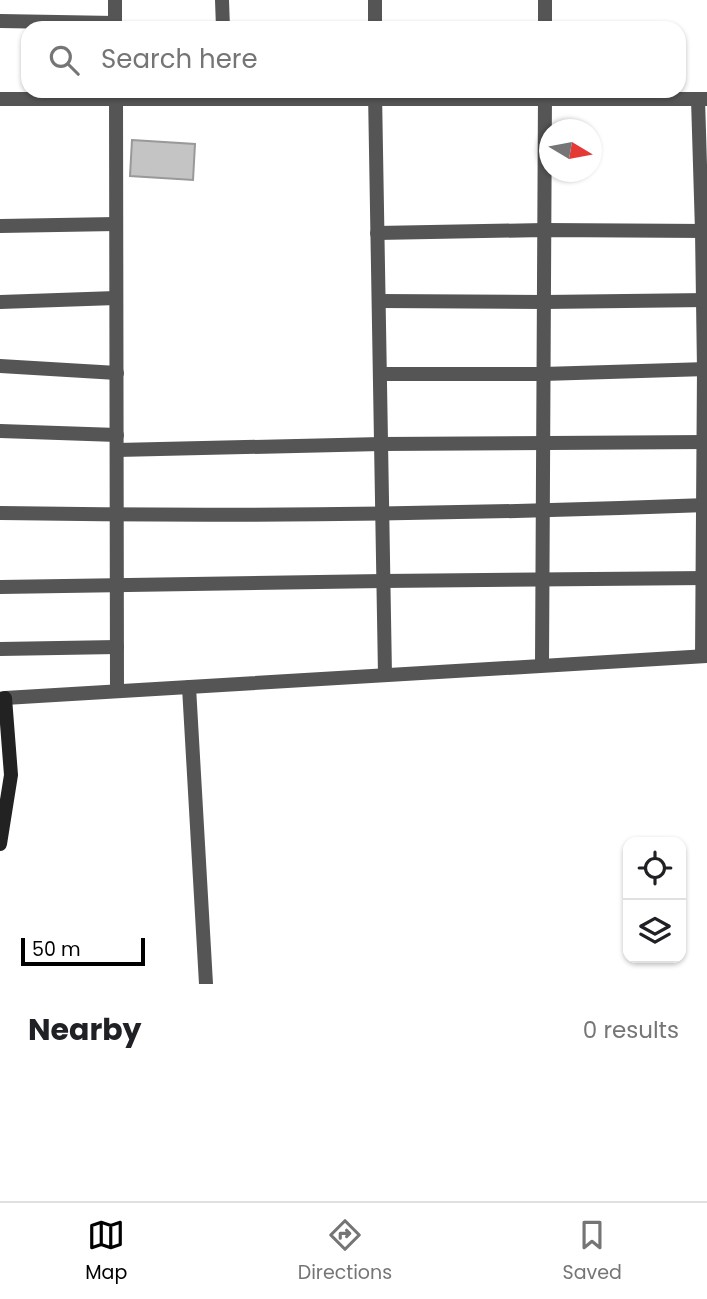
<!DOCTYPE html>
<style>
:root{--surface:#fff;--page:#f6f6f6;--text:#202124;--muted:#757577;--line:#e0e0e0;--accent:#000}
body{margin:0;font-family:Poppins,sans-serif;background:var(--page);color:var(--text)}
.controls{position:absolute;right:21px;bottom:21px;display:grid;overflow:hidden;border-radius:14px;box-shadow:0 2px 5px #0004}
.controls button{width:63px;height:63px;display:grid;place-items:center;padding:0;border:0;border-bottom:2px solid var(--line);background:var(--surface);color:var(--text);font:35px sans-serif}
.compass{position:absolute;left:539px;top:119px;width:63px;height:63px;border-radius:50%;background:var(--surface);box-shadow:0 2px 5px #0004;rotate:100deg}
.scale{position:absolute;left:21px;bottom:18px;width:124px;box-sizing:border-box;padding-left:7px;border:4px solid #000;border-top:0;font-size:19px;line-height:24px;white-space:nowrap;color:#000;-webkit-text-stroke:5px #fff;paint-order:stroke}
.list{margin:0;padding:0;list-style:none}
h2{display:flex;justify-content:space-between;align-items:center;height:91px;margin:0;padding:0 28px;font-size:30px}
h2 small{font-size:23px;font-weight:400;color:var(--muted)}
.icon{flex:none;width:38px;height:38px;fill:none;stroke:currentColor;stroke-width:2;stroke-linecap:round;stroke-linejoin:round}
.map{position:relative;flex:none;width:707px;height:984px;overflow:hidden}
.search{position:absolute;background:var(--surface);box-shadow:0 2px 5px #0004;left:21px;right:21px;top:21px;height:77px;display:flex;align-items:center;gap:18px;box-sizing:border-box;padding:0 24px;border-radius:21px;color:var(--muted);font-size:26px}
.sheet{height:217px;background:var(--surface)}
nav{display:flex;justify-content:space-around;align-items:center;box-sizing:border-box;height:98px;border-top:2px solid var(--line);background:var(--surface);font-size:19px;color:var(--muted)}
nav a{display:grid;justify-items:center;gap:4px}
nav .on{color:var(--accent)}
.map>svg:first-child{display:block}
.building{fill:#c4c4c4;stroke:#999;stroke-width:2}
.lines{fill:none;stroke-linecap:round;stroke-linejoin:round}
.street{stroke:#555;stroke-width:14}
.secondary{stroke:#222;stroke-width:14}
</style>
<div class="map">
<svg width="707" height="984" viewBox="0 0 707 984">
<rect width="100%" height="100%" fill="#fff"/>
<!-- building -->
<path class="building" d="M132,140l63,4 -2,36 -63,-4z"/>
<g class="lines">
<!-- street -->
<g class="street">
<path d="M115,0v28"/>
<path d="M222,0l1,28"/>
<path d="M0,21l115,2"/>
<path d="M375,28v-28"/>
<path d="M545,28v-28"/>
<path d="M116,91l1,600"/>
<path d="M375,92l10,583"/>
<path d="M0,99h707"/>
<path d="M698,99l4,132 2,138 -2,287"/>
<path d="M0,226l116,-2"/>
<path d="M377,233l167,-3 163,1"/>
<path d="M379,301l165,1 163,-2"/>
<path d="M0,302l116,-4"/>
<path d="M0,366l117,7"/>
<path d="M380,374h163l164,-5"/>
<path d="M0,431l117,4"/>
<path d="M117,450l264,-6 326,-2"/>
<path d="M0,513c236,4 471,1 707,-8"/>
<path d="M0,587l383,-6 324,-3"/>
<path d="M0,649l117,-2"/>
<path d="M542,665l3,-573"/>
<path d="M189,687l17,297"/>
<path d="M5,698l702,-42"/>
</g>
<!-- secondary -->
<path class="secondary" d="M0,699l5,-1 6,77 -11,69"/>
</g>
</svg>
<div class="controls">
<button><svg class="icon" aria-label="locate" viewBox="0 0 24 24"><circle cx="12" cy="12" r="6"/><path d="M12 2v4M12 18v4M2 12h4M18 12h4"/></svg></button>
<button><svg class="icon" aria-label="layers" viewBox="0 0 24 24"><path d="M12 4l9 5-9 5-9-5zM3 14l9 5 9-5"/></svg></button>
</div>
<svg class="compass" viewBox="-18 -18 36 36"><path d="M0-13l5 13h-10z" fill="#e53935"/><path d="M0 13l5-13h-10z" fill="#757577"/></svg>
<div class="scale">50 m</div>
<div class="search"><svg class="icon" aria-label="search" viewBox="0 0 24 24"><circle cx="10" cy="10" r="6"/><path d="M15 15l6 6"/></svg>Search here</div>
</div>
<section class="sheet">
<h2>Nearby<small>0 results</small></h2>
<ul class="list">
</ul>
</section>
<nav>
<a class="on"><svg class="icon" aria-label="map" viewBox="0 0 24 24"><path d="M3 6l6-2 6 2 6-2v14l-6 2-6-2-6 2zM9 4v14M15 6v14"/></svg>Map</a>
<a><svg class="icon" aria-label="directions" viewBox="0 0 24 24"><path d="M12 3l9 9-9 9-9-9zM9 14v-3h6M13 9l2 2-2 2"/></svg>Directions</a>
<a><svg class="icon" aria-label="saved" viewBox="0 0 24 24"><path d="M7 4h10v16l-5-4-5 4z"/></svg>Saved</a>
</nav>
